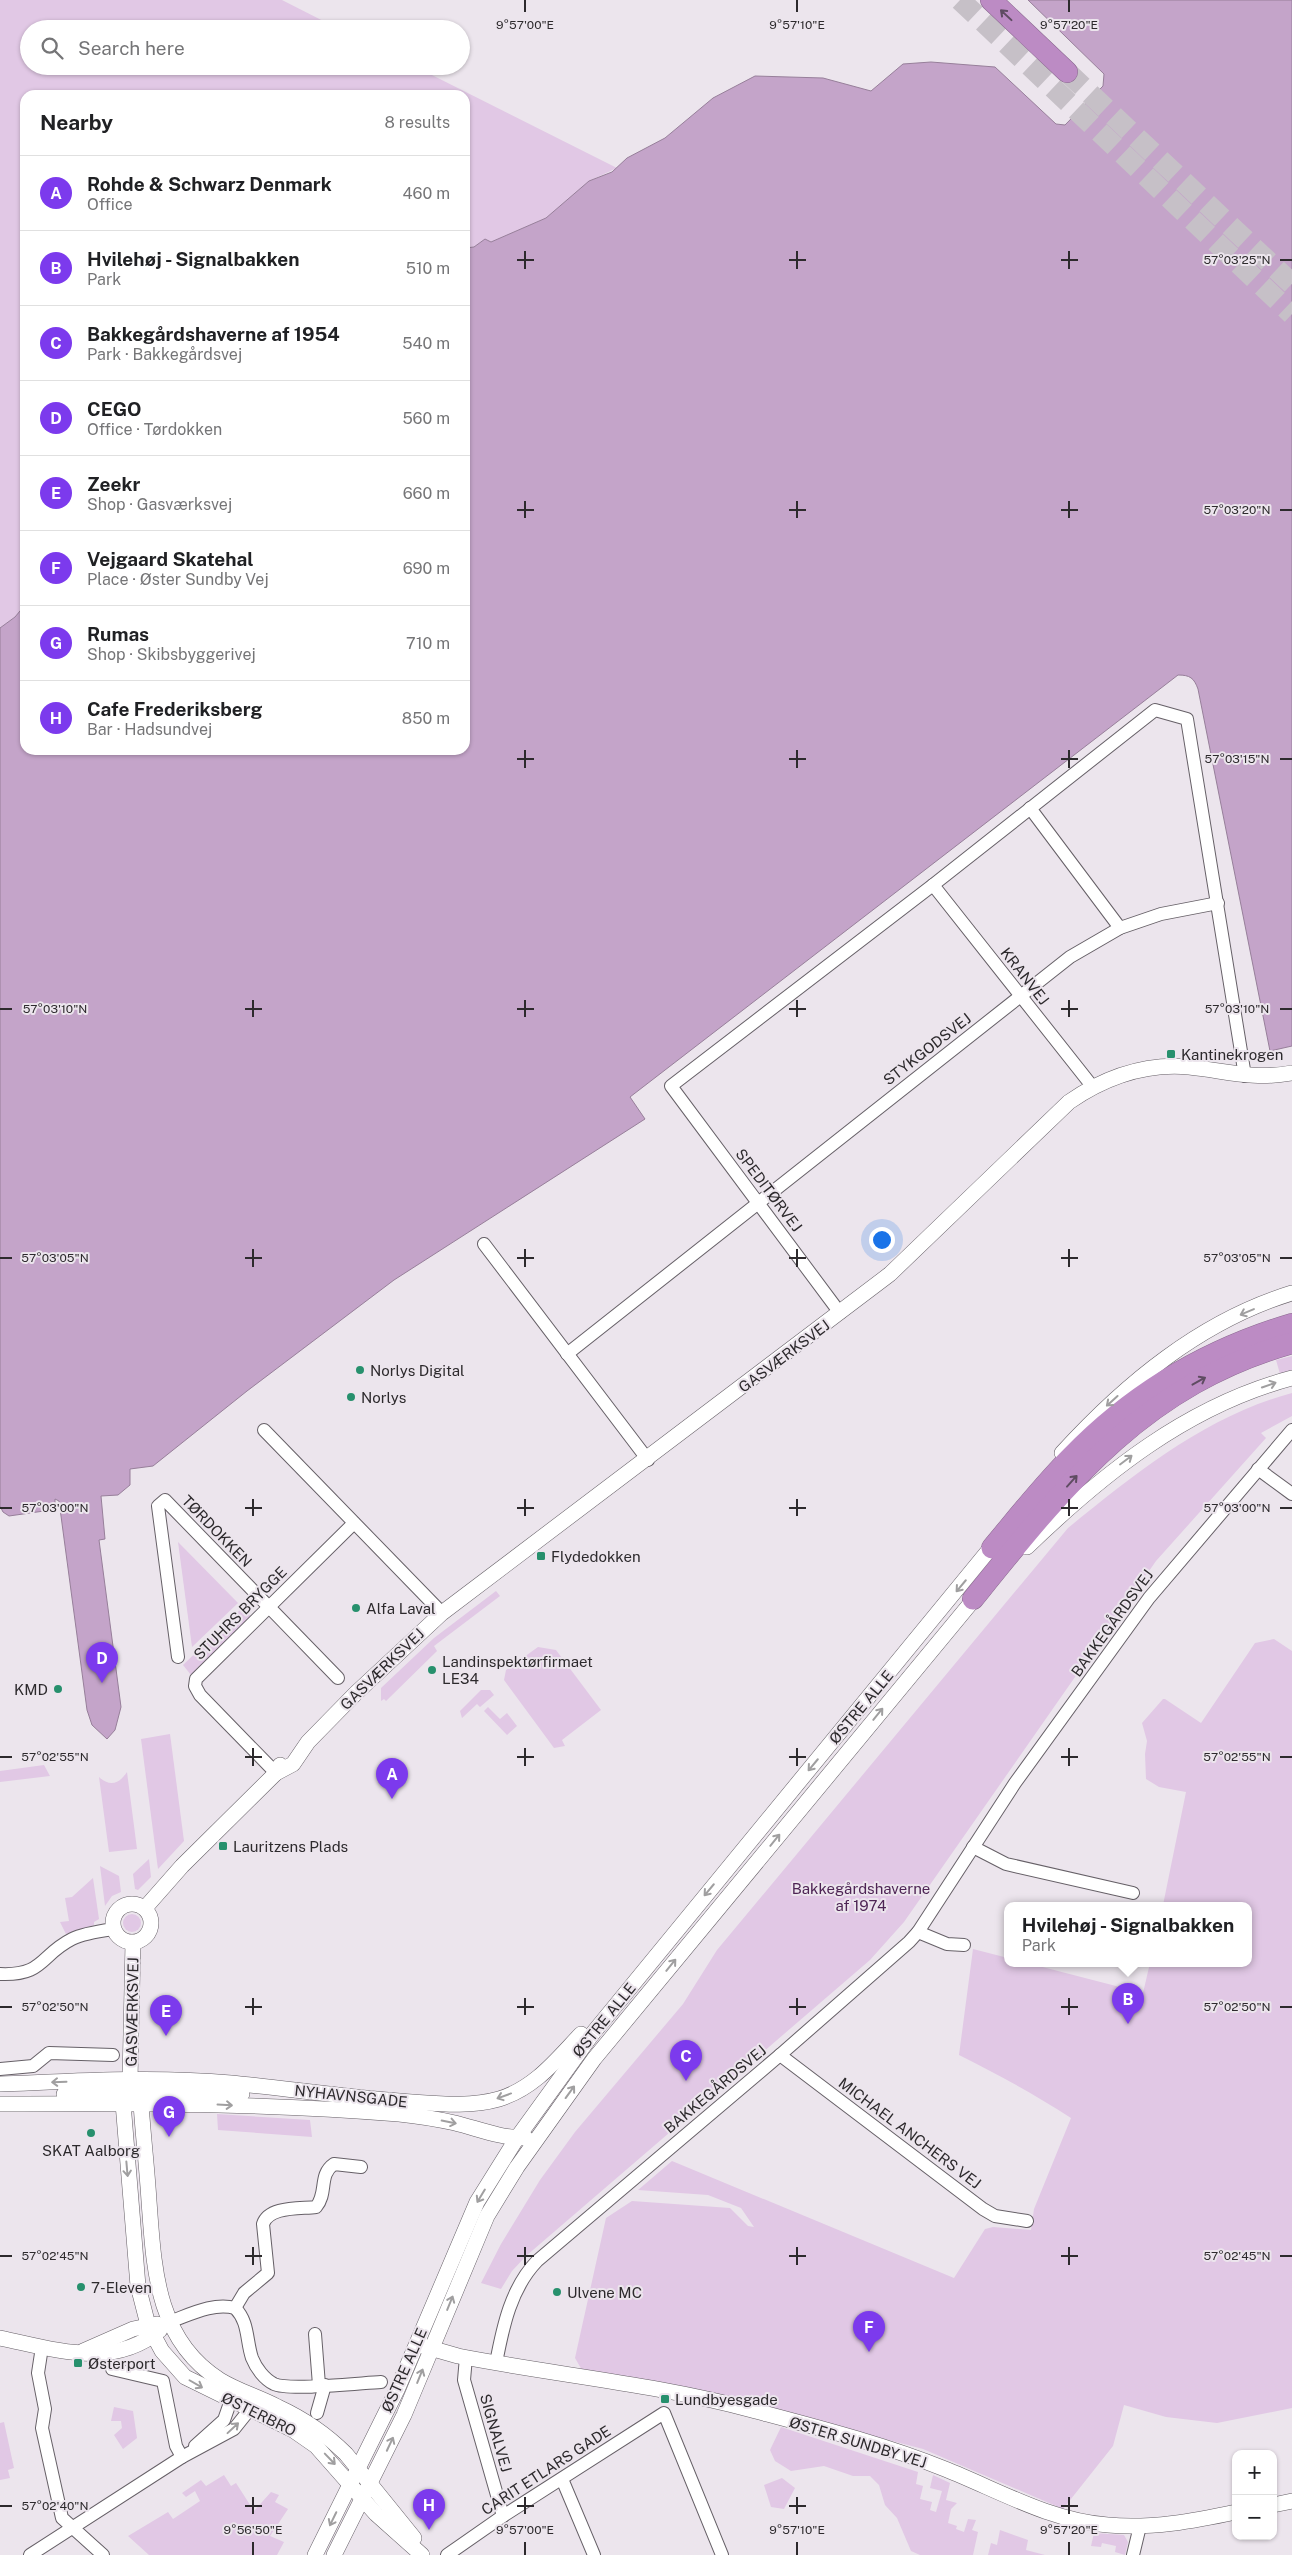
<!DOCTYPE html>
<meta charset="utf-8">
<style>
:root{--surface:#fff;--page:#f2f2f2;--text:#202124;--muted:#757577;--line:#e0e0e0;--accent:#7c3aed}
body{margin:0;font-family:"Public Sans",sans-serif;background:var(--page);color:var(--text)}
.controls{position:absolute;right:15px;bottom:15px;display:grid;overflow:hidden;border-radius:10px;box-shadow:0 1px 4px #0004}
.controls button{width:45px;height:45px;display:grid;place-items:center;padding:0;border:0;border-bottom:1px solid var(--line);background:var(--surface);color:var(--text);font:25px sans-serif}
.you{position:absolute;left:881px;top:1239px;width:18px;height:18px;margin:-12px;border:4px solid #fff;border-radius:50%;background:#1a73e8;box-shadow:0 0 0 8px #1a73e833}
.badge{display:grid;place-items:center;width:32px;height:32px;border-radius:50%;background:var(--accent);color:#fff;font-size:16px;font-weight:700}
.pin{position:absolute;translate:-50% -41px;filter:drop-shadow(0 1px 2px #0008)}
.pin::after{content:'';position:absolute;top:26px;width:18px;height:15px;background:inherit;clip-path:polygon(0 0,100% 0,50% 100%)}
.popup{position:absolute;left:1004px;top:1902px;width:248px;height:65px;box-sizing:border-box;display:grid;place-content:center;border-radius:10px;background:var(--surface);filter:drop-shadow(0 1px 4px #0005);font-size:16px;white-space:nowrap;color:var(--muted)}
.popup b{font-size:19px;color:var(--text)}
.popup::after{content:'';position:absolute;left:50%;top:100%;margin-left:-10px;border:10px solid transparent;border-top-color:var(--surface)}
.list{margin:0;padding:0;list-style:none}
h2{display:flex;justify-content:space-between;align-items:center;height:65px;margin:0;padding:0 20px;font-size:21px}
h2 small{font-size:16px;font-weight:400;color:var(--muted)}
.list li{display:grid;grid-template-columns:32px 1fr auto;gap:15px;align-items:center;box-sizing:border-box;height:75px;padding:0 20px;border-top:1px solid var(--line)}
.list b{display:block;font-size:19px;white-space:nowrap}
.list p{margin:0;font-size:16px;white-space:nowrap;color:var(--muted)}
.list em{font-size:16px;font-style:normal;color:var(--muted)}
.icon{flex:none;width:28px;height:28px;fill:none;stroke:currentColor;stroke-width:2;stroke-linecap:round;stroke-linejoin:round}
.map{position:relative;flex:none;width:1292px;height:2555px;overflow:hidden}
.search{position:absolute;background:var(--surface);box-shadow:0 1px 4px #0004;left:20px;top:20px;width:450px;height:55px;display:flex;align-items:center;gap:12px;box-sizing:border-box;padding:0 18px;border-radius:28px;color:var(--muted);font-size:19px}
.panel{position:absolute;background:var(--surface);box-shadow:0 1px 4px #0004;left:20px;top:90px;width:450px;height:665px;border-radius:15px}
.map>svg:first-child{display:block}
.green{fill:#e1c8e5}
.water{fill:#c4a4c9;stroke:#977f9a}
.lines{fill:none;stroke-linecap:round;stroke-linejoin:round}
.motorway-tunnel{stroke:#c6c0c7;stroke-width:21;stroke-dasharray:21 11;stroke-linecap:butt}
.minor-casing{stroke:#666067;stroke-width:14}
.tertiary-casing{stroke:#666067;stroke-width:16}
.motorway-casing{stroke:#8a698f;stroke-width:22}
.minor{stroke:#fff;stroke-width:12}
.tertiary{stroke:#fff;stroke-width:15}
.motorway{stroke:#bc8bc4;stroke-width:21}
.oneway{stroke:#5f4c62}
.oneway2{stroke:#a09fa0}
.ticks{fill:none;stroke:#2d2a2d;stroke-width:2}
.poi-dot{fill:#27906d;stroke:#ece5ed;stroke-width:2}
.labels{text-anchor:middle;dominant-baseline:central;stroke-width:4;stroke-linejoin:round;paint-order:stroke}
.street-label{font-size:15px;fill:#2d2a2d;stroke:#ece5ed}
.poi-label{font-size:15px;fill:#2d2a2d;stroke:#ece5ed;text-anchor:start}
.park-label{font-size:15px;fill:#4e2555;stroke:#ece5ed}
.ticks-label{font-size:12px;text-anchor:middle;fill:#2d2a2d;stroke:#ece5ed;stroke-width:4;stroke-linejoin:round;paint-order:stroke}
</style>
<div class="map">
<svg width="1292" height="2555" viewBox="0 0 1292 2555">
<rect width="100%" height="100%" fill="#ece5ed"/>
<!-- green -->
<g class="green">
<path d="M0,0h282l57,29h-310v37h385l203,102 -28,13 -43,37 -55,24 -6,-3 -11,8 -9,1v-153h-440v510l-10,12 -15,11z"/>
<path d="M1292,1356v15l-12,3 -4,-14z"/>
<path d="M1292,1393v23l-31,17 5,5 -110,123 -252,361 -34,38 -344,296 -14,15 -11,18 -20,-6 20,-39 39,-64 35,-48 108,-128 34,-54 351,-422c68,-55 138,-112 224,-135z"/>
<path d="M178,1542l60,61 -46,44z"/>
<path d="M496,1591l4,5 -66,50 3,5 -51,50 -2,-2 -3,2v-13l53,-50z"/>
<path d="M242,1608l9,8 -60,59 -8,-10z"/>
<path d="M1274,1639l18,12v757l-75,15 -51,-6 -42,-12 -11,41 -50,63 -140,-60 -237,-62 -104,-17 -7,-12 31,-140 26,-17 98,7 18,18 6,1 -13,-19 -33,-13 -70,-5 34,-29 282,117 31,-49 8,-2 38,3 3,-21 37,-91c-37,-24 -74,-44 -112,-63l14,-106 35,9v5h19l116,30 7,-30h98v-58h-85l23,-113 -27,-5 -13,-8 -1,-25 2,-13 -5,-18 21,-24h2l36,24 54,-80z"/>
<path d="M538,1647l18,3 45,60 -39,30 3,6 -11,2 -50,-68 2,-10z"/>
<path d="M481,1690h9l4,5 -14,12 -3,-3 -15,14 -2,-7z"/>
<path d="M488,1707l12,12 7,-6 10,13 -10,9 -23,-24z"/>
<path d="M170,1734l14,107 -26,28 -17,-130z"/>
<path d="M44,1765l6,11 -50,6v-11z"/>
<path d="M127,1772l10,77 -28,3 -10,-75c11,10 20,7 28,-5z"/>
<path d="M149,1859l2,18 -13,13 -3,-1 -2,-15z"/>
<path d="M100,1866l19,10 2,16 -9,4 -7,10z"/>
<path d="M93,1878l6,41 -5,3v3l-28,9 -6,-12 9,-1 -4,-23 7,-1z"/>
<circle cx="132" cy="1923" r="9"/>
<path d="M217,2114l93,6 2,17 -94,-7z"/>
<path d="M114,2407l19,4 4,27 -14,11 -9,-14 8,-7 -1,-7h-10z"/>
<path d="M4,2422l10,46 -6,2 2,8 -10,2v-57z"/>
<path d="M781,2427l137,45 -2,12 7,2 -3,13 12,3 -2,8 6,2 6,-21 -12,-3 3,-13 17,8 -4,17 11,3 -6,6 -3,14 9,3 -1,3 8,3 4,-13 8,1 -4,10 6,2 -5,23h-53l-9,-4 -14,-33 -12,-13 -6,-20 -9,-9h-17l-29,-10 -33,5 -16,-10 -5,-11z"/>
<path d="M224,2475l7,11 5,-3 18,28 17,-19 8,3 -4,7 13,7 -18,27 14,6 -7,13h-128l-21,-19 40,-24 5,7 27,-18 -5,-10 -9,6 -4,-4 19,-13 5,6z"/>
<path d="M782,2478l13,10 -11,21 -13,-2 -7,-22z"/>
<path d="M1000,2530l28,10 -2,10 19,5h-57l3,-12 6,2z"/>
<path d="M1094,2533l30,2 4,7 -3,13 -10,-3 1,-6 -14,-3 -1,4 -10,-1z"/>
</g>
<!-- water -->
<path class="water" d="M1028,0h264v1046l-22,5 -72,-362c-4,-11 -8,-14 -20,-14l-548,422 15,22 -251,161 -147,111 -94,75 -23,3v16l-12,10 -17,1 4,43 -6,1 22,167 -6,23 -8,9 -15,-14 -5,-15 -28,-209 -4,-2v6l-12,2 1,4 -35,5 -6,-4 -3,-6v-878l15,-11 10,-12v145h440v-502l9,-1 11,-8 6,3 55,-24 43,-37 23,-9 15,-14 38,-20 48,-40 42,-22 68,2 48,13 32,-27 28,-2 64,5 61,57 9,1 38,-39 1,-12z"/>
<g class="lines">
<!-- motorway-tunnel -->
<g class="motorway-tunnel">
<path d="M960,0l332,314"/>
<path d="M1067,72l225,212"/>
</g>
<defs>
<g id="minor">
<path d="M1030,808l90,120"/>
<path d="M933,885l159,201"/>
<path d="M484,1244l164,216"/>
<path d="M840,1313l-169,-227 262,-201 222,-175 32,9 58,357"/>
<path d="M567,1354l503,-397 50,-29 41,-14 57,-11"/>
<path d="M264,1430l178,183"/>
<path d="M1258,1469l34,25"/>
<path d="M178,1657l-20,-151 7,-6 173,178"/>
<path d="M276,1773l-76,-78 -5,-9 1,-7 158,-156"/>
<path d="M973,1847l33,17 127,29"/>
<path d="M918,1932l29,12 17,1"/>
<path d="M0,1974c44,2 40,-19 72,-35 12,-6 28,-8 42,-10"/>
<path d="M780,2055l203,154 12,7 32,5"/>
<path d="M0,2069l33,-3 16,-13 64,2"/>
<path d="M235,2308l9,-15 24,-20 -5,-49c6,-18 37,-15 53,-17 12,-14 2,-32 18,-43l27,3"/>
<path d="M169,2322c20,-7 44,-20 66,-14 14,14 11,32 17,50 4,10 12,21 22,26 15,7 87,-1 107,-2"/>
<path d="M315,2334l4,51"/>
<path d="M42,2347l-4,26 7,36 -3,19 20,90 41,37"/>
<path d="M466,2357l-2,23 39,136"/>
<path d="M496,2363c7,-37 15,-75 41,-102l243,-206 129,-113 9,-10 97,-149 134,-185 143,-168"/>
<path d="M112,2369l51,12 13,65 6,11"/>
<path d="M317,2413l8,-28"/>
<path d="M195,2446l29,-26 7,-20"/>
<path d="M562,2479l32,76"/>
<path d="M30,2555l152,-98 52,-28 16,-20"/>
<path d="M447,2555l56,-39 161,-103 58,142"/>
<path d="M1133,2555l7,-29"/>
</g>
<g id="tertiary">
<path d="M1062,1453c64,-70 139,-132 230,-160"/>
<path d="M1027,1547c77,-74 160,-141 265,-169"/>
<path d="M276,1773l17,-9 15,-22 48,-49 86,-80 448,-339 179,-172c35,-24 76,-39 120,-35 38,4 64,13 103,6"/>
<circle cx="132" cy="1923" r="19"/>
<path d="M145,1908l37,-42 94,-93 4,-8"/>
<path d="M133,1943l-3,137 -7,23 15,183 10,39 14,26 23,26 108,53 23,16 60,68 46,41"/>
<path d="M130,2080l11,23c2,32 6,65 8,98 5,67 7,139 71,179 18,11 39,17 58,27 26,12 48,27 68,47l68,84"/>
<path d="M0,2084c77,-3 154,-8 231,-1 61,6 121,15 181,19 29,2 59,5 87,-3 36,-11 58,-40 82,-65"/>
<path d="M64,2094l51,-2 7,-2 8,-8"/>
<path d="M128,2096c19,-11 89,-3 114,-2"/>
<path d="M0,2104c133,-1 266,-1 399,10 19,2 38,5 56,9 24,6 45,15 71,15"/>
<path d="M0,2338c54,11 113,32 160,-8"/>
<path d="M423,2346l35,10c98,19 198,28 294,54 64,17 131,34 193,59 53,21 105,52 163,56 43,4 86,-4 128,-13"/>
<path d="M83,2351l50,-22 24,-5"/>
<path d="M1273,2505l19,-4"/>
<path d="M315,2555l82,-165 80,-188 40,-64 76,-105 405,-494"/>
<path d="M334,2555l70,-140 83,-199 30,-49 77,-108 386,-467"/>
</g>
<g id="motorway">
<path d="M991,0l76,72"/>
<path d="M992,1548c26,-31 51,-63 80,-92 61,-63 136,-107 220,-132"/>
<path d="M973,1599c93,-115 170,-214 319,-256"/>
</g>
</defs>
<!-- minor casing -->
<use href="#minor" class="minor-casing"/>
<!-- tertiary casing -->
<use href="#tertiary" class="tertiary-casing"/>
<!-- motorway casing -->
<use href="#motorway" class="motorway-casing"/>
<!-- minor -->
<use href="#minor" class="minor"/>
<!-- tertiary -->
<use href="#tertiary" class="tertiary"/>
<!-- motorway -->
<use href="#motorway" class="motorway"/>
</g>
<!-- one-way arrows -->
<defs><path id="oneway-shaft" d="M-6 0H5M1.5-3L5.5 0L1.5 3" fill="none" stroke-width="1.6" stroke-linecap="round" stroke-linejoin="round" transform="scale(1.25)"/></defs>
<g class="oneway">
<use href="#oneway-shaft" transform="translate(1006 15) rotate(-137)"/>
<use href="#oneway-shaft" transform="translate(1199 1381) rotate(-29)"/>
<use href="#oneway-shaft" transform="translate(1072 1481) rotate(-48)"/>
</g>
<g class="oneway2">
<use href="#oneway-shaft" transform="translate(1247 1312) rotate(157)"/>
<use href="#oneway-shaft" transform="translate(1269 1385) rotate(-19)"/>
<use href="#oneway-shaft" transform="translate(1112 1401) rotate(138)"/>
<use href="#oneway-shaft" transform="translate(1126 1460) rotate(-37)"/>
<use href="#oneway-shaft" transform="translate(961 1586) rotate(130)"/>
<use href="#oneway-shaft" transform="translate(878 1714) rotate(-51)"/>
<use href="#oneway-shaft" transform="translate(813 1765) rotate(130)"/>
<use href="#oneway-shaft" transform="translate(775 1840) rotate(-51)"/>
<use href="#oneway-shaft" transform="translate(709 1890) rotate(130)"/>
<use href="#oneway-shaft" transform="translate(671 1965) rotate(-51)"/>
<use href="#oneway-shaft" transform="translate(59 2082) rotate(178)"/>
<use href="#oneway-shaft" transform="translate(570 2092) rotate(-54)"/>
<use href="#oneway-shaft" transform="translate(504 2096) rotate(160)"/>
<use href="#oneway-shaft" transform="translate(225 2105) rotate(3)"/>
<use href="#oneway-shaft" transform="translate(449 2122) rotate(11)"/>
<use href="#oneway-shaft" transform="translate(127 2169) rotate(85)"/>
<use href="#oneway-shaft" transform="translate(481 2196) rotate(121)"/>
<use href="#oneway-shaft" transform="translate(450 2303) rotate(-68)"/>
<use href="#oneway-shaft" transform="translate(420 2376) rotate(-68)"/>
<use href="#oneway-shaft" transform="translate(196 2384) rotate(30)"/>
<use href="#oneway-shaft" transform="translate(233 2428) rotate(-43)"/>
<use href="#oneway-shaft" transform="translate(390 2444) rotate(-65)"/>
<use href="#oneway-shaft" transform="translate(330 2459) rotate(46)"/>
<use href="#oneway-shaft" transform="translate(333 2519) rotate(116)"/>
</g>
<!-- ticks -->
<path class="ticks" d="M525,0v12M797,0v12M1069,0v12M525,251v18M797,251v18M1069,251v18M517,260h17M789,260h17M1061,260h17M1280,260h12M525,501v17M797,501v17M1069,501v17M517,510h17M789,510h17M1061,510h17M1280,510h12M525,750v18M797,750v18M1069,750v18M517,759h17M789,759h17M1061,759h17M1280,759h12M253,1000v17M525,1000v17M797,1000v17M1069,1000v17M0,1009h12M245,1009h17M517,1009h17M789,1009h17M1061,1009h17M1280,1009h12M253,1249v18M525,1249v18M797,1249v18M1069,1249v18M0,1258h12M245,1258h17M517,1258h17M789,1258h17M1061,1258h17M1280,1258h12M253,1499v17M525,1499v17M797,1499v17M1069,1499v17M0,1508h12M245,1508h17M517,1508h17M789,1508h17M1061,1508h17M1280,1508h12M253,1748v18M525,1748v18M797,1748v18M1069,1748v18M0,1757h12M245,1757h17M517,1757h17M789,1757h17M1061,1757h17M1280,1757h12M253,1998v17M525,1998v17M797,1998v17M1069,1998v17M0,2007h12M245,2007h17M517,2007h17M789,2007h17M1061,2007h17M1280,2007h12M253,2247v18M525,2247v18M797,2247v18M1069,2247v18M0,2256h12M245,2256h17M517,2256h17M789,2256h17M1061,2256h17M1280,2256h12M253,2497v17M525,2497v17M797,2497v17M1069,2497v17M0,2506h12M245,2506h17M517,2506h17M789,2506h17M1061,2506h17M253,2542v13M525,2542v13M797,2542v13M1069,2542v13"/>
<!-- markers -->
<g class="poi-dot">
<rect x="1166" y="1049" width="10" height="10" rx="2.5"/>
<circle cx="360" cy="1370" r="5"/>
<circle cx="351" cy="1397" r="5"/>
<rect x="536" y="1551" width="10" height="10" rx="2.5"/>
<circle cx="356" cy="1608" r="5"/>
<circle cx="432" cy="1670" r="5"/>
<circle cx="58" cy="1689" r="5"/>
<rect x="218" y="1841" width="10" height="10" rx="2.5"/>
<circle cx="91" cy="2133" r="5"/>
<circle cx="81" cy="2287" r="5"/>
<circle cx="557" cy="2292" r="5"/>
<rect x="73" y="2358" width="10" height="10" rx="2.5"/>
<rect x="660" y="2394" width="10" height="10" rx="2.5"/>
</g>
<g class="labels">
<!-- street labels -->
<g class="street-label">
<text transform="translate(1025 976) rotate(52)">KRANVEJ</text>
<text transform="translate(927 1049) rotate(-38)">STYKGODSVEJ</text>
<text transform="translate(769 1190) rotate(53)">SPEDITØRVEJ</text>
<text transform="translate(784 1356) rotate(-37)">GASVÆRKSVEJ</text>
<text transform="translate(217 1531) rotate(46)">TØRDOKKEN</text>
<text transform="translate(240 1613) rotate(-45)">STUHRS BRYGGE</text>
<text transform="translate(1112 1623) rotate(-54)">BAKKEGÅRDSVEJ</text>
<text transform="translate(382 1669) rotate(-44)">GASVÆRKSVEJ</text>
<text transform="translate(861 1707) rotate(-50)">ØSTRE ALLE</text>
<text transform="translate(132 2012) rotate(-89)">GASVÆRKSVEJ</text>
<text transform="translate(604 2020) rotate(-51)">ØSTRE ALLE</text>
<text transform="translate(715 2089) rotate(-40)">BAKKEGÅRDSVEJ</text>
<text transform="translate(351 2096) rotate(6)">NYHAVNSGADE</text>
<text transform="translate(910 2133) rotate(37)">MICHAEL ANCHERS VEJ</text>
<text transform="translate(404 2370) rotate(-66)">ØSTRE ALLE</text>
<text transform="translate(259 2414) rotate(26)">ØSTERBRO</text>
<text transform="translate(496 2433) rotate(74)">SIGNALVEJ</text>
<text transform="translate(858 2442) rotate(17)">ØSTER SUNDBY VEJ</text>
<text transform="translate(546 2470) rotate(-33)">CARIT ETLARS GADE</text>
</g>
<!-- poi labels -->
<g class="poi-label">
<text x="1181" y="1054">Kantinekrogen</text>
<text x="370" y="1370">Norlys Digital</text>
<text x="361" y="1397">Norlys</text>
<text x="551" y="1556">Flydedokken</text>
<text x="366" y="1608">Alfa Laval</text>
<text x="442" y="1661">Landinspektørfirmaet<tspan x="442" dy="17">LE34</tspan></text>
<text x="48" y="1689" text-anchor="end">KMD</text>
<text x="233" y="1846">Lauritzens Plads</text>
<text x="91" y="2150" text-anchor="middle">SKAT Aalborg</text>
<text x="91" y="2287">7-Eleven</text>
<text x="567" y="2292">Ulvene MC</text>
<text x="88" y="2363">Østerport</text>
<text x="675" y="2399">Lundbyesgade</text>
</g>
<!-- park labels -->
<g class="park-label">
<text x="861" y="1888">Bakkegårdshaverne<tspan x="861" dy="17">af 1974</tspan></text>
</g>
</g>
<g class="ticks-label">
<text x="525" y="29">9°57'00"E</text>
<text x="797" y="29">9°57'10"E</text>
<text x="1069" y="29">9°57'20"E</text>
<text x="1237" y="264">57°03'25"N</text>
<text x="1237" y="514">57°03'20"N</text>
<text x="1237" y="763">57°03'15"N</text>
<text x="55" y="1013">57°03'10"N</text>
<text x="1237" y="1013">57°03'10"N</text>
<text x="55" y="1262">57°03'05"N</text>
<text x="1237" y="1262">57°03'05"N</text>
<text x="55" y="1512">57°03'00"N</text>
<text x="1237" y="1512">57°03'00"N</text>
<text x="55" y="1761">57°02'55"N</text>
<text x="1237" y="1761">57°02'55"N</text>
<text x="55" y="2011">57°02'50"N</text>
<text x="1237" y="2011">57°02'50"N</text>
<text x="55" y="2260">57°02'45"N</text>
<text x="1237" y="2260">57°02'45"N</text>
<text x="55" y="2510">57°02'40"N</text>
<text x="253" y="2534">9°56'50"E</text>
<text x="525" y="2534">9°57'00"E</text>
<text x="797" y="2534">9°57'10"E</text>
<text x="1069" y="2534">9°57'20"E</text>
</g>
</svg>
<div class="controls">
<button>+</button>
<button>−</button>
</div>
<div class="you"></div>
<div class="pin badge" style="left:392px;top:1799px">A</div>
<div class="pin badge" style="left:1128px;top:2024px">B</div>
<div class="popup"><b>Hvilehøj - Signalbakken</b>Park</div>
<div class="pin badge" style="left:686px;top:2081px">C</div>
<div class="pin badge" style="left:102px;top:1683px">D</div>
<div class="pin badge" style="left:166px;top:2036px">E</div>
<div class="pin badge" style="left:869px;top:2352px">F</div>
<div class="pin badge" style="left:169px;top:2137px">G</div>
<div class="pin badge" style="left:429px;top:2530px">H</div>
<div class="search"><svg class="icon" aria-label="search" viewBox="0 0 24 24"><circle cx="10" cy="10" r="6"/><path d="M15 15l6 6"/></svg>Search here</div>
<section class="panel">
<h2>Nearby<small>8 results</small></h2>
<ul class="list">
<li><span class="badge">A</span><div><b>Rohde &amp; Schwarz Denmark</b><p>Office</p></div><em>460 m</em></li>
<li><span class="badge">B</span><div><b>Hvilehøj - Signalbakken</b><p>Park</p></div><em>510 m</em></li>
<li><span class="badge">C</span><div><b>Bakkegårdshaverne af 1954</b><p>Park · Bakkegårdsvej</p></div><em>540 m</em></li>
<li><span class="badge">D</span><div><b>CEGO</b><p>Office · Tørdokken</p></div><em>560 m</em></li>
<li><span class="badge">E</span><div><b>Zeekr</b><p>Shop · Gasværksvej</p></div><em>660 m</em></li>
<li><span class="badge">F</span><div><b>Vejgaard Skatehal</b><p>Place · Øster Sundby Vej</p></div><em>690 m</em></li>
<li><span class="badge">G</span><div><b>Rumas</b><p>Shop · Skibsbyggerivej</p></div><em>710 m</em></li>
<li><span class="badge">H</span><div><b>Cafe Frederiksberg</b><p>Bar · Hadsundvej</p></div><em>850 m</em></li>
</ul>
</section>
</div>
